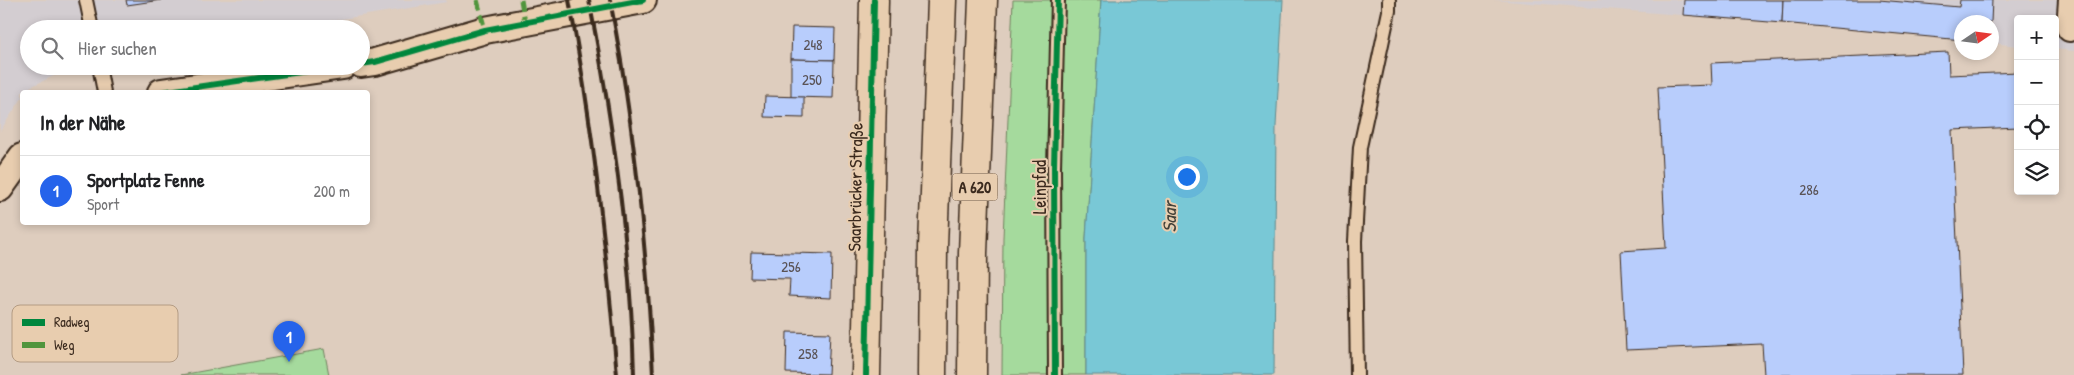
<!DOCTYPE html>
<html lang="de">
<meta charset="utf-8">
<style>
:root{--surface:#fff;--page:#f2f2f2;--text:#202124;--muted:#757577;--line:#e0e0e0;--accent:#2563eb}
body{margin:0;font-family:"Patrick Hand",sans-serif;background:var(--page);color:var(--text)}
.controls{position:absolute;right:15px;top:15px;display:grid;overflow:hidden;border-radius:5px;box-shadow:0 2px 8px #0003}
.controls button{width:45px;height:45px;display:grid;place-items:center;padding:0;border:0;border-bottom:1px solid var(--line);background:var(--surface);color:var(--text);font:25px sans-serif}
.compass{position:absolute;left:1954px;top:15px;width:45px;height:45px;border-radius:50%;background:var(--surface);box-shadow:0 2px 8px #0003;rotate:77deg}
.you{position:absolute;left:1186px;top:176px;width:18px;height:18px;margin:-12px;border:4px solid #fff;border-radius:50%;background:#1a73e8;box-shadow:0 0 0 8px #1a73e833}
.badge{display:grid;place-items:center;width:32px;height:32px;border-radius:50%;background:var(--accent);color:#fff;font-size:16px;font-weight:700}
.pin{position:absolute;translate:-50% -41px;filter:drop-shadow(0 1px 2px #0008)}
.pin::after{content:'';position:absolute;top:26px;width:18px;height:15px;background:inherit;clip-path:polygon(0 0,100% 0,50% 100%)}
.list{margin:0;padding:0;list-style:none}
h2{display:flex;justify-content:space-between;align-items:center;height:65px;margin:0;padding:0 20px;font-size:21px}
h2 small{font-size:16px;font-weight:400;color:var(--muted)}
.list li{display:grid;grid-template-columns:32px 1fr auto;gap:15px;align-items:center;box-sizing:border-box;height:70px;padding:0 20px;border-top:1px solid var(--line)}
.list b{display:block;font-size:19px;white-space:nowrap}
.list p{margin:0;font-size:16px;white-space:nowrap;color:var(--muted)}
.list em{font-size:16px;font-style:normal;color:var(--muted)}
.icon{flex:none;width:28px;height:28px;fill:none;stroke:currentColor;stroke-width:2;stroke-linecap:round;stroke-linejoin:round}
.map{position:relative;flex:none;width:2074px;height:375px;overflow:hidden}
.search{position:absolute;background:var(--surface);box-shadow:0 2px 8px #0003;left:20px;top:20px;width:350px;height:55px;display:flex;align-items:center;gap:12px;box-sizing:border-box;padding:0 18px;border-radius:28px;color:var(--muted);font-size:19px}
.panel{position:absolute;background:var(--surface);box-shadow:0 2px 8px #0003;left:20px;top:90px;width:350px;height:135px;border-radius:5px}
.map>svg:first-child{display:block}
.built{fill:#d3cdd1}
.green{fill:#a5da9d;stroke:#70825e}
.water{fill:#79c8d6;stroke:#60898c}
.building{fill:#b8cdfc;stroke:#3b2a1e}
.lines{fill:none;stroke-linecap:round;stroke-linejoin:round}
.service-casing{stroke:#3b2a1e;stroke-width:16}
.minor-casing{stroke:#3b2a1e;stroke-width:30}
.tertiary-casing{stroke:#3b2a1e;stroke-width:31}
.motorway-casing{stroke:#3b2a1e;stroke-width:31}
.service{stroke:#e8cdaf;stroke-width:12}
.minor{stroke:#e8cdaf;stroke-width:26}
.tertiary{stroke:#e8cdaf;stroke-width:28}
.motorway{stroke:#e8cdaf;stroke-width:28}
.rail{stroke:#3b2a1e;stroke-width:4}
.quiet{stroke:#51953d;stroke-width:5;stroke-dasharray:10 5;stroke-linecap:butt}
.cycleway-casing{stroke:#e8cdaf;stroke-width:9}
.cycleway{stroke:#00873e;stroke-width:6}
.labels{text-anchor:middle;dominant-baseline:central;stroke-width:4;stroke-linejoin:round;paint-order:stroke}
.number-label{font-size:15px;fill:#5a5356}
.shield{fill:#e8cdaf;stroke:#6f5b4a;stroke-width:1}
.shield-label{font-size:16px;font-weight:bold;fill:#3b2a1e}
.street-label{font-size:18px;fill:#3b2a1e;stroke:#e8cdaf}
.water-label{font-size:19px;font-style:italic;fill:#44423a;stroke:#e8cdaf}
.key{fill:#e8cdaf;stroke:#b49c84;stroke-width:1}
.key-label{font-size:14px;fill:#3b2a1e}
</style>
<div class="map">
<svg width="2074" height="375" viewBox="0 0 2074 375">
<rect width="100%" height="100%" fill="#decdbe"/>
<filter id="ink" filterUnits="userSpaceOnUse"><feTurbulence type="fractalNoise" baseFrequency=".02" numOctaves="2"/><feDisplacementMap in="SourceGraphic" scale="10" xChannelSelector="R" yChannelSelector="G"/><feConvolveMatrix kernelMatrix="1 2 1 2 8 2 1 2 1" color-interpolation-filters="sRGB"/></filter>
<g filter="url(#ink)">
<!-- built -->
<g class="built">
<path d="M0,0h446l1,2 -167,27h-251v37h46l-45,21 -4,5h-4v6l-22,33z"/>
<path d="M1494,0h580v51l-19,-2v-30h-37v27l-26,-3v-21h-30l-1,18 -179,-17z"/>
</g>
<!-- green -->
<g class="green">
<path d="M1013,0h88l-15,238v137h-84l1,-137z"/>
<path d="M324,349l5,26h-148z"/>
</g>
<!-- water -->
<path class="water" d="M1101,0h182l-7,126 -2,249h-188v-137z"/>
<!-- building -->
<g class="building">
<path d="M126,0h35l-34,5z"/>
<path d="M1684,0h99l-1,23 -99,-8z"/>
<path d="M1783,0h96l80,7 1,-7h32l-1,22h-29v18l-180,-17z"/>
<path d="M792,27l43,1 -1,32 -43,-1z"/>
<path d="M1948,52l1,23 69,-3v55l-66,3 11,245h-199l-2,-31 -136,6 -5,-99 45,-3 -8,-161 54,-2 -1,-22z"/>
<path d="M791,59l43,1 -1,38 -42,-1z"/>
<path d="M765,96l39,1v21l-40,-1z"/>
<path d="M751,252l81,2 -1,44 -42,-2 1,-17 -40,-1z"/>
<path d="M787,332l43,1 -2,41 -42,-1z"/>
</g>
<g class="lines">
<defs>
<g id="service">
<path d="M86,0l6,29"/>
<path d="M99,66l5,26"/>
<path d="M1055,375l-1,-208 4,-167"/>
<path d="M1357,375l-2,-134 5,-94 29,-136v-11"/>
</g>
<g id="minor">
<path d="M2070,28l2,-28"/>
<path d="M361,64l14,-2 110,-32 158,-30"/>
<path d="M161,92l182,-26"/>
<path d="M0,188l22,-31"/>
</g>
<path id="tertiary" d="M866,375l8,-375"/>
<g id="motorway">
<path d="M932,375l1,-128 9,-247"/>
<path d="M972,375l1,-122 10,-253"/>
</g>
</defs>
<!-- service casing -->
<use href="#service" class="service-casing"/>
<!-- minor casing -->
<use href="#minor" class="minor-casing"/>
<!-- tertiary casing -->
<use href="#tertiary" class="tertiary-casing"/>
<!-- motorway casing -->
<use href="#motorway" class="motorway-casing"/>
<!-- service -->
<use href="#service" class="service"/>
<!-- minor -->
<use href="#minor" class="minor"/>
<!-- tertiary -->
<use href="#tertiary" class="tertiary"/>
<!-- motorway -->
<use href="#motorway" class="motorway"/>
<!-- rail -->
<g class="rail">
<path d="M569,0c24,124 37,249 48,375"/>
<path d="M589,0c24,123 42,250 45,375"/>
<path d="M610,0c24,123 37,249 43,375"/>
</g>
<!-- quiet -->
<g class="quiet">
<path d="M477,0l8,30"/>
<path d="M521,0l4,22"/>
</g>
<defs>
<g id="cycleway">
<path d="M361,64l14,-2 110,-32 158,-30"/>
<path d="M161,92l182,-26"/>
<path d="M866,375l8,-375"/>
<path d="M1055,375l-1,-208 4,-167"/>
</g>
</defs>
<!-- cycleway casing -->
<use href="#cycleway" class="cycleway-casing"/>
<!-- cycleway -->
<use href="#cycleway" class="cycleway"/>
</g>
</g>
<g class="labels">
<!-- number labels -->
<g class="number-label">
<text x="813" y="44">248</text>
<text x="812" y="79">250</text>
<text x="1809" y="189">286</text>
<text x="791" y="266">256</text>
<text x="808" y="353">258</text>
</g>
<!-- shield labels -->
<rect class="shield" x="952.5" y="173.5" width="45" height="27" rx="4"/>
<g class="shield-label">
<text x="975" y="187">A 620</text>
</g>
<!-- street labels -->
<g class="street-label">
<text transform="translate(855 187) rotate(-89)">Saarbrücker Straße</text>
<text transform="translate(1039 187) rotate(-90)">Leinpfad</text>
</g>
<!-- water labels -->
<g class="water-label">
<text transform="translate(1169 217) rotate(-90)">Saar</text>
</g>
</g>
<!-- legend -->
<rect x="12" y="305" width="166" height="57" rx="8" class="key"/>
<rect x="22" y="319" width="23" height="7" fill="#00873e"/>
<rect x="22" y="342" width="23" height="6" fill="#51953d"/>
<g class="key-label">
<text x="54" y="327">Radweg</text>
<text x="54" y="350">Weg</text>
</g>
</svg>
<div class="controls">
<button>+</button>
<button>−</button>
<button><svg class="icon" aria-label="locate" viewBox="0 0 24 24"><circle cx="12" cy="12" r="6"/><path d="M12 2v4M12 18v4M2 12h4M18 12h4"/></svg></button>
<button><svg class="icon" aria-label="layers" viewBox="0 0 24 24"><path d="M12 4l9 5-9 5-9-5zM3 14l9 5 9-5"/></svg></button>
</div>
<svg class="compass" viewBox="-18 -18 36 36"><path d="M0-13l5 13h-10z" fill="#e53935"/><path d="M0 13l5-13h-10z" fill="#757577"/></svg>
<div class="you"></div>
<div class="pin badge" style="left:289px;top:362px">1</div>
<div class="search"><svg class="icon" aria-label="search" viewBox="0 0 24 24"><circle cx="10" cy="10" r="6"/><path d="M15 15l6 6"/></svg>Hier suchen</div>
<section class="panel">
<h2>In der Nähe<small></small></h2>
<ul class="list">
<li><span class="badge">1</span><div><b>Sportplatz Fenne</b><p>Sport</p></div><em>200 m</em></li>
</ul>
</section>
</div>
